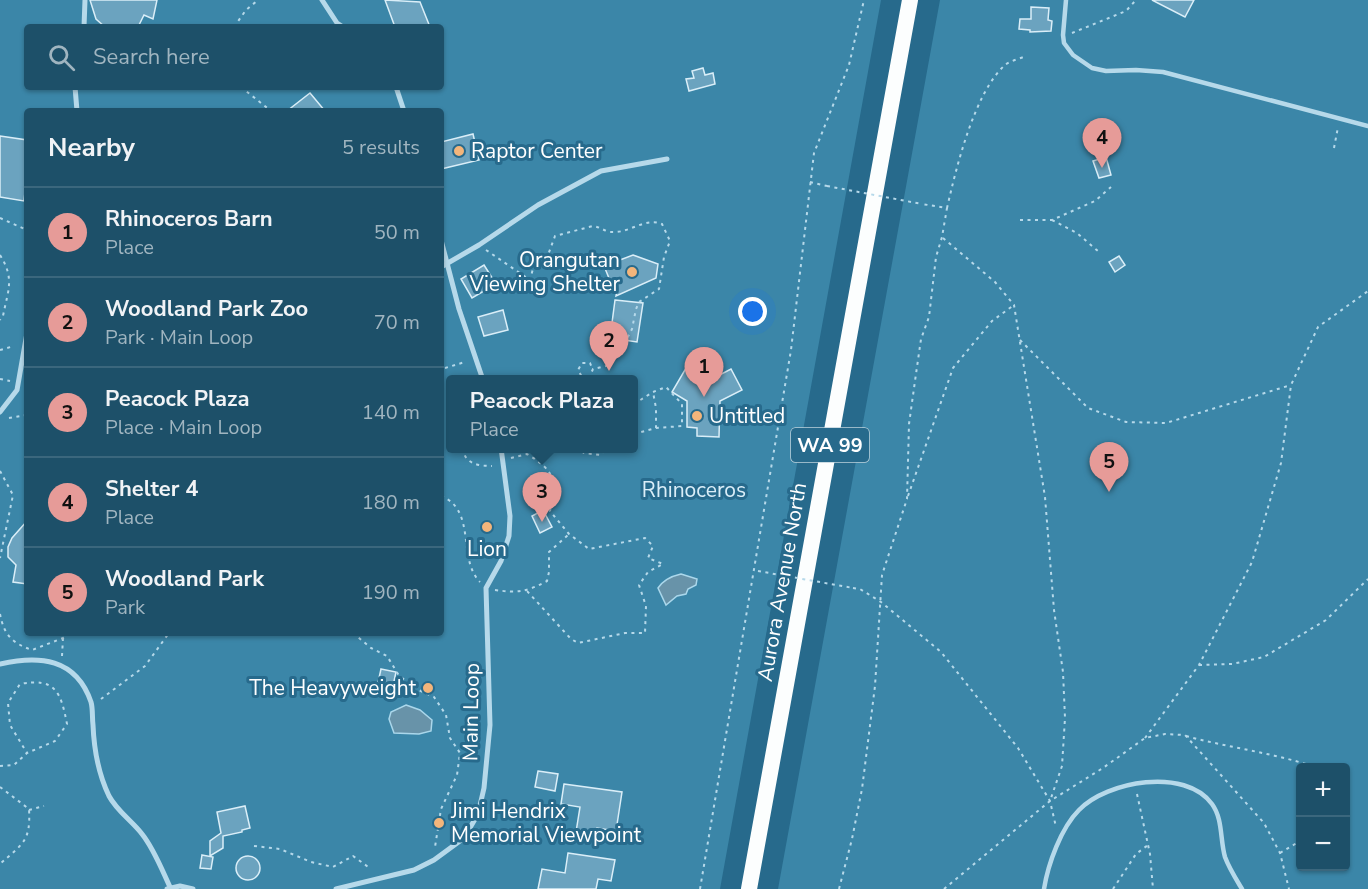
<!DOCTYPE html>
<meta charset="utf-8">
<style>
:root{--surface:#1d5069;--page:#25576f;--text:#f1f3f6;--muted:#a0b5c0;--line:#3b677d;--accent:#e69b98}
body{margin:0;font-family:"Nunito Sans",sans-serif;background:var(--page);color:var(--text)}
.controls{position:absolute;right:18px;bottom:18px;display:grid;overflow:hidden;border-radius:6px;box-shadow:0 2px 4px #0004}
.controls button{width:54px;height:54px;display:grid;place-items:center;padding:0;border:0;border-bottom:2px solid var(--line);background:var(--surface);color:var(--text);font:30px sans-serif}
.you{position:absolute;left:753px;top:312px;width:21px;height:21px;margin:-15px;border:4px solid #fff;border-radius:50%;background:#1a73e8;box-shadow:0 0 0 9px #1a73e833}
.badge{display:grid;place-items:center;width:39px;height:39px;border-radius:50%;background:var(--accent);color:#111;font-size:20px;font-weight:700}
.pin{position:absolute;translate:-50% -50px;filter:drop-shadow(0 2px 3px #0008)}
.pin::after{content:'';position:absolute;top:32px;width:21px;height:18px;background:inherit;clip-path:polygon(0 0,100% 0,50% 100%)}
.popup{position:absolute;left:446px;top:375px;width:192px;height:78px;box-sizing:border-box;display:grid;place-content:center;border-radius:6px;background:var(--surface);filter:drop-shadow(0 2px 4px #0005);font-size:20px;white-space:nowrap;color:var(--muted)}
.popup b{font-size:22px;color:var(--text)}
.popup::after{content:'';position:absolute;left:50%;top:100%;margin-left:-12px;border:12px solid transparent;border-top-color:var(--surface)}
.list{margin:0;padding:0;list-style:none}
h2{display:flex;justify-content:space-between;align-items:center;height:78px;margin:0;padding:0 24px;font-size:26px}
h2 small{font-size:20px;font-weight:400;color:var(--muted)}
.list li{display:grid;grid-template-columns:39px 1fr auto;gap:18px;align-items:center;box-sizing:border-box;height:90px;padding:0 24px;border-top:2px solid var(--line)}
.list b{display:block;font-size:22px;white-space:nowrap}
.list p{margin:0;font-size:20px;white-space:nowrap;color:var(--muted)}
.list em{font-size:20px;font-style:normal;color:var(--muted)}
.icon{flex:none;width:33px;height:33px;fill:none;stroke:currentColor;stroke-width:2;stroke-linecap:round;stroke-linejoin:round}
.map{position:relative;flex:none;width:1368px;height:889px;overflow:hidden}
.search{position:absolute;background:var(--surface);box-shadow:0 2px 4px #0004;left:24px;top:24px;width:420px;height:66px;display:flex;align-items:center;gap:15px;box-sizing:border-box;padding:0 21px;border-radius:6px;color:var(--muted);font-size:22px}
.panel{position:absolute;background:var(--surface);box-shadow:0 2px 4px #0004;left:24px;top:108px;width:420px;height:528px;border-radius:6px}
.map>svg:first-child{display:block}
.green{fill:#3b86a8;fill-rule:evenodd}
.water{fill:#6893a9;stroke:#aad7eb;stroke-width:1.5}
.building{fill:#6ba3bf;stroke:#daeef8;stroke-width:1.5}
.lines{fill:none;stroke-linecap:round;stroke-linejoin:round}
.path{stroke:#b6d9ea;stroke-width:2;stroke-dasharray:3 4.5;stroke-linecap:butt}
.service{stroke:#b6d9ea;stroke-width:4.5}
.pedestrian{stroke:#b6d9ea;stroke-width:5}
.trunk{stroke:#fcfefe;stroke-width:16}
.path-bridge{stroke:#b6d9ea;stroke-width:2;stroke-dasharray:3 4.5;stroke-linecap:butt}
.poi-dot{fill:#f3b57b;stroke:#276a8c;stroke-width:2}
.labels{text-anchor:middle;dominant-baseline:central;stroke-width:6;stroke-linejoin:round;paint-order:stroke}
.shield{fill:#276a8c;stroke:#bed2dc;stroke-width:1.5}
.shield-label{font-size:20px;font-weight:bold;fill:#fff}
.poi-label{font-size:21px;fill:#fff;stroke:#276a8c;text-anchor:start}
.park-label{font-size:21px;fill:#daeef8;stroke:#276a8c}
.street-label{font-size:21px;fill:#fff;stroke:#276a8c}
</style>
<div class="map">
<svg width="1368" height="889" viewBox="0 0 1368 889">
<rect width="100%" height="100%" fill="#276a8c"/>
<!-- green -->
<g class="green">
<path d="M0,0h881l-161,889h-720zM27,27h414v60h-414zM27,111h414v522h-414zM450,380h184v68h-184z"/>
<path d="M940,0h428v889h-590zM1300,768h46v98h-46z"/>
</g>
<!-- water -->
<g class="water">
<path d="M681,574l16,5 -1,6 -8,4 -2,5 -9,2 -11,9 -8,-17c6,-9 14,-12 23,-14z"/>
<path d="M406,705l14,5 12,10 -1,11 -12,3 -25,-1 -5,-14 2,-7z"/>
</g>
<!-- building -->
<g class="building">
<path d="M90,0h67l-4,19 -9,-4 -6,12h-33l-9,-8z"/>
<path d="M385,0l35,2 10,25h-35z"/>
<path d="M1152,0h42l-9,17z"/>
<path d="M1031,7l18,1 -1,12 4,1 -1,10 -21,1v-2l-11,-1 1,-10h11z"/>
<path d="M703,68l2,7 8,-2 2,11 -26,7 -3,-12 8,-1 -2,-7z"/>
<path d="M310,93l15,18h-38z"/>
<path d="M473,134l6,26 -38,9v-27z"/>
<path d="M0,136l27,4v52h-2l-1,9 -24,-4z"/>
<path d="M1106,157l5,18 -12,3 -6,-17z"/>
<path d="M633,255l25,9 -2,14 -40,18 2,-12 -7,-1 -7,-17z"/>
<path d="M1119,256l6,9 -10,7 -6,-10z"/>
<path d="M484,265l12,19 -24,14 -11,-19z"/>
<path d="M615,300l28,3 -6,39 -27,-4z"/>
<path d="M503,310l5,20 -24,6 -6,-19z"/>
<path d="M689,363l18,10 3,7 21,-11 11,21 -22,11 -1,36 -22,-1v-8l-10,-1v-26l-15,-9z"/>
<path d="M543,510l9,17 -12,6 -8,-17z"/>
<path d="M27,521v63l-14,-2 3,-17 -8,-8v-10l4,-9z"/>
<path d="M381,669l15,3 -5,23 -15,-3z"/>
<path d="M538,771l20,3 -3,17 -20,-4z"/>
<path d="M564,784l58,8 -6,39 -19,-3 -1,7 -20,-3 4,-25 -19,-3z"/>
<path d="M245,806l5,22 -8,2v2l-19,4v12l-13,8v-15l11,-8 -4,-21z"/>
<path d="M568,853l47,7 -4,21 -13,-2 -2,10h-58l4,-20 23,4z"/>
<path d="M202,855l11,2 -2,12 -11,-1z"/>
<circle cx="248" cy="868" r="12"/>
</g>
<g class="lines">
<!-- path -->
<g class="path">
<path d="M234,27l12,-17 12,-10"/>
<path d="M1072,33l54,-22 10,-11"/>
<path d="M241,87l30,24"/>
<path d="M1334,148l4,-21"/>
<path d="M810,182l17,4"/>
<path d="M947,208c9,-39 27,-115 58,-143 5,-4 14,-6 21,-9"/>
<path d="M0,218l27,12"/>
<path d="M1020,220h32l43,-19 16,-14"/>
<path d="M1052,220l25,13 22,19"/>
<path d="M943,238l52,44 19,23 31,192 9,113 9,62 2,46 -3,48 -12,35"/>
<path d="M486,250l44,30 5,-19 13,-6 7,-19 38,-10c8,1 13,7 22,6 15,0 32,-15 47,-8l8,17 -6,16 -5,32 -20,13 -3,7 -4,20 -13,25 -13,12 -13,3 -5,11"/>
<path d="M0,255c15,24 8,35 3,61l-3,4"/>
<path d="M1020,340l68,68 38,14 40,1 125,-38"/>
<path d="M0,350l14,-4"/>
<path d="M445,368l20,-6"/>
<path d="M588,377h-6l-4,-7 4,-7h8l2,5"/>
<path d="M0,379l10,2"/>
<path d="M634,404l19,-12 13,-5 16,17v22l-26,2"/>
<path d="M9,418l18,-3"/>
<path d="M634,434l22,-6v-20l-3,-16"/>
<path d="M463,448c1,16 16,18 29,18"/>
<path d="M575,448l9,5 17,2 4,-7"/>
<path d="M511,458l16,-4c29,18 29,25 23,57l19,23 20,15 56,-11 8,8 -5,12 15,6 -15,8 -9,13 7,21 -1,27h-20l-47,10 -7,-4 -44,-48"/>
<path d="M534,458l21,-10"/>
<path d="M0,471l13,24 -13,63"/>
<path d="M441,496c36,14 16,63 39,86"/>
<path d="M908,496l45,-128 39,-47 22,-16"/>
<path d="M853,588l7,1 21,13 60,50 77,96 32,53 6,26"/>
<path d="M495,590c23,3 31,2 52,-9l2,-9v-20l20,-18"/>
<path d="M0,614c4,21 12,29 32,36l31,-12 6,-5"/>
<path d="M353,633l18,15 16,8 11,18 14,13 22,10 12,18 4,23 10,15 -3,22 -16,34 -6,38"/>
<path d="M62,656l1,-18"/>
<path d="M1199,665l33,-1 32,-7 62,-37 42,-41"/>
<path d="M101,699l44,-33 24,-33"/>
<path d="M1186,736c44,12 89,17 132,32"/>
<path d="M1145,738l54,-73 53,-103 29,-99 10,-78 27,-58 50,-36"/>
<path d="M0,766l14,-1 13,-12 28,-12 12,-17c-6,-31 -11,-47 -47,-40l-12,19 2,22 17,28"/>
<path d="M0,787l29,22c2,33 -7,35 -29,55"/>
<path d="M1137,794l13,60 3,35"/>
<path d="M29,810l15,-4"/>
<path d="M254,846l26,3 31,13 22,5 20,-11 18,13"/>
<path d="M1280,853l20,-12"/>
<path d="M700,889l91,-539 23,-197 35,-88 15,-65"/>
<path d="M839,889l13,-50 10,-50 13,-103 7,-111 25,-76 2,-75 6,-43 6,-42 8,-22 7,-60 6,-20 5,-29 -25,-4"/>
<path d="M944,889l106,-88 53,-33 42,-30 20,-4 20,1 79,88 16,30 9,36"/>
<path d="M1113,889l23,-35 12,-9"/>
</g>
<!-- service -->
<g class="service">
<path d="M1066,0l-3,35 1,8 9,12 19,13 14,3 30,-1 27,2 205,54"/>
<path d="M1044,889c4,-25 17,-61 35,-79 28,-29 106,-43 133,-6 11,15 8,36 13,53 4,11 11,22 17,32"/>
</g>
<!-- pedestrian -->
<g class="pedestrian">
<path d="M322,0l15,23 6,4"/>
<path d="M84,27l1,-27"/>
<path d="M75,87l2,24"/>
<path d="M396,87l8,24"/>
<path d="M441,240l18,69 24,71"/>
<path d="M441,267l38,-22 59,-40 63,-34 66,-12"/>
<path d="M0,412l17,-22 10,-57"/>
<path d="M0,664c39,-9 76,-6 91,38 2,7 1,15 2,23 1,25 5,48 16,71 8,15 23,25 33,38 12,15 20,36 28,53"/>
<path d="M167,889l13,-3 13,3"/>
<path d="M336,889l78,-19 20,-10 30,-22 14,-24 6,-26 6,-63 -4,-137 15,-27 8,-25 1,-20 -9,-68"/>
</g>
<!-- trunk -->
<path class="trunk" d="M749,889l161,-889"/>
<!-- path-bridge -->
<g class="path-bridge">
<path d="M827,186l95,18"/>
<path d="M758,571l95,17"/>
</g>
</g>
<!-- markers -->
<g class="poi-dot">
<circle cx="459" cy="151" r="6"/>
<circle cx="632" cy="272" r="6"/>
<circle cx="697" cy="416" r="6"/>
<circle cx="487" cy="527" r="6"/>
<circle cx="428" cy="688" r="6"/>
<circle cx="439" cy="823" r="6"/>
</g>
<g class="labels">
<!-- shield labels -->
<rect class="shield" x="791" y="428" width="78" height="34" rx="4.5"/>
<g class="shield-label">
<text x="830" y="445">WA 99</text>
</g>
<!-- poi labels -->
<g class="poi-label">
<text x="471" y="151">Raptor Center</text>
<text x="620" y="260" text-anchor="end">Orangutan<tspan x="620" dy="24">Viewing Shelter</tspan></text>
<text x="709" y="416">Untitled</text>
<text x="487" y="549" text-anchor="middle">Lion</text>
<text x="416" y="688" text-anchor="end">The Heavyweight</text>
<text x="451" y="811">Jimi Hendrix<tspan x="451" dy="24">Memorial Viewpoint</tspan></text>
</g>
<!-- park labels -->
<g class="park-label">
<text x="694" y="490">Rhinoceros</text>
</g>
<!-- street labels -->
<g class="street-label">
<text transform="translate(782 582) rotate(-80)">Aurora Avenue North</text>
<text transform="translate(471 712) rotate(-89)">Main Loop</text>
</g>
</g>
</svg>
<div class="controls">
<button>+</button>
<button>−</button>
</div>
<div class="you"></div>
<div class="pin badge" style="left:704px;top:397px">1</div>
<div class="pin badge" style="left:609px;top:371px">2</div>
<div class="pin badge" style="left:542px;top:522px">3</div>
<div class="popup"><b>Peacock Plaza</b>Place</div>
<div class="pin badge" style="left:1102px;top:168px">4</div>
<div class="pin badge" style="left:1109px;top:492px">5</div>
<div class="search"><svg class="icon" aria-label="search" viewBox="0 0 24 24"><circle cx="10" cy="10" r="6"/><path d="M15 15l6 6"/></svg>Search here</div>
<section class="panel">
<h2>Nearby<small>5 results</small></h2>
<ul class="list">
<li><span class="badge">1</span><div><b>Rhinoceros Barn</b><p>Place</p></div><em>50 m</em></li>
<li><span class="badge">2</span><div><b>Woodland Park Zoo</b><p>Park · Main Loop</p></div><em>70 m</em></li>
<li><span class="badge">3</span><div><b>Peacock Plaza</b><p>Place · Main Loop</p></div><em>140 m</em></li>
<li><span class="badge">4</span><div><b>Shelter 4</b><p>Place</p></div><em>180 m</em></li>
<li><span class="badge">5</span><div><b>Woodland Park</b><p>Park</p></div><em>190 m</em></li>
</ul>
</section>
</div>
